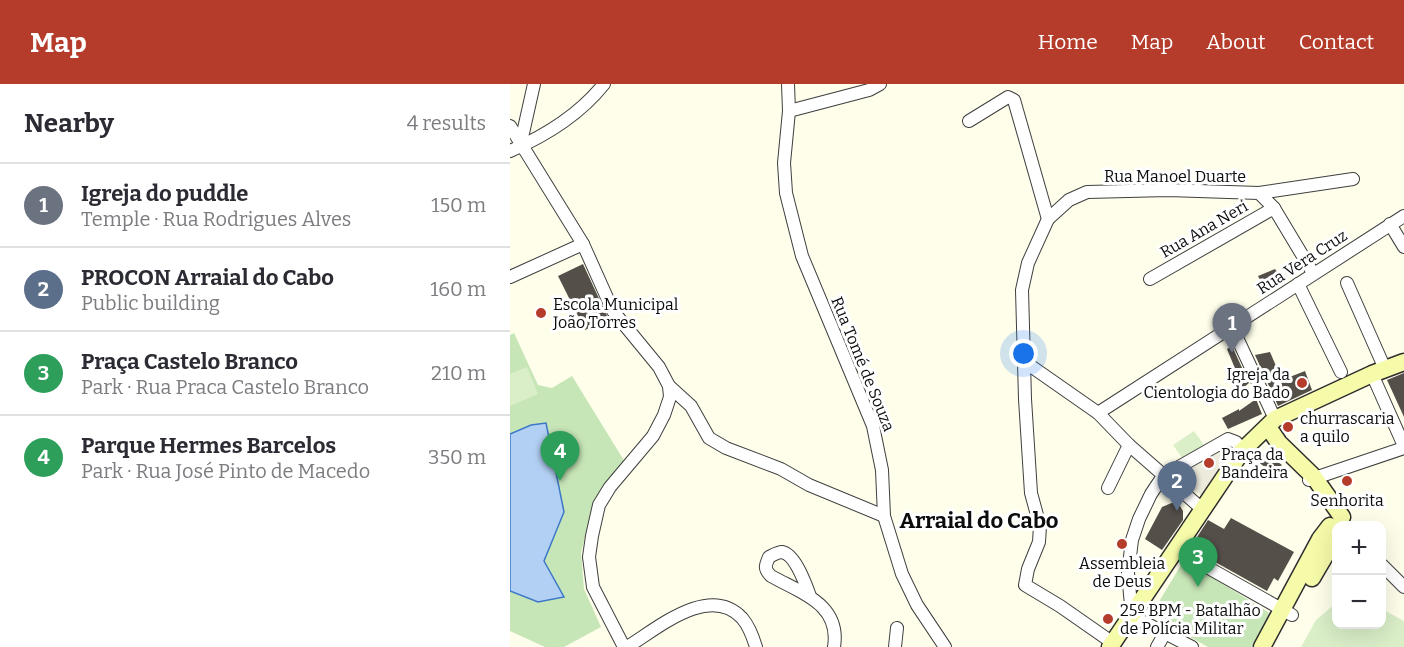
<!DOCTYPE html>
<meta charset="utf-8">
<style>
:root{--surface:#fff;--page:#f2f2f3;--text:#2b2b33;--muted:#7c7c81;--line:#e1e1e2;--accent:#b53c2a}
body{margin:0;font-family:Bitter,serif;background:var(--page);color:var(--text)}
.controls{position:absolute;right:18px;bottom:18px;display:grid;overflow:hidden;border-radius:12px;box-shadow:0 6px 24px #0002}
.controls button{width:54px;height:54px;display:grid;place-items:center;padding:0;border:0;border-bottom:2px solid var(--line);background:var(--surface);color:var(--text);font:30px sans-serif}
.you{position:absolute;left:514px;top:270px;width:21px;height:21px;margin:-15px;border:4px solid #fff;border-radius:50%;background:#1a73e8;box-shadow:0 0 0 9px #1a73e833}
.badge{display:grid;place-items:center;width:39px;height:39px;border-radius:50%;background:var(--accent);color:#fff;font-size:20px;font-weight:700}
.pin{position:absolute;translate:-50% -50px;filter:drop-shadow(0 2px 3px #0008)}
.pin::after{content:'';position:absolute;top:32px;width:21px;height:18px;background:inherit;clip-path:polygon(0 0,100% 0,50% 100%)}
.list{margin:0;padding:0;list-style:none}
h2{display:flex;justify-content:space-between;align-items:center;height:78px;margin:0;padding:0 24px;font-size:26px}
h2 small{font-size:20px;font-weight:400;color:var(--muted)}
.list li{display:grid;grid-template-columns:39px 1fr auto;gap:18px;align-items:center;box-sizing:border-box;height:84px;padding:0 24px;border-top:2px solid var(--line)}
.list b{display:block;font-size:22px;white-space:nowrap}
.list p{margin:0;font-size:20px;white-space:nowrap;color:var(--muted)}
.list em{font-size:20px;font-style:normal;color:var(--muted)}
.map{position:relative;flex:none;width:894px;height:563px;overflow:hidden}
header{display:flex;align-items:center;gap:36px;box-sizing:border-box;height:84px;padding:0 30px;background:var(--accent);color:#fff}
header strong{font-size:28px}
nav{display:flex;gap:33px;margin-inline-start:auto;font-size:21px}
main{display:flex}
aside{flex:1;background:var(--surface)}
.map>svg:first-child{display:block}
.green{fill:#c7e6b7}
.pitch{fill:#daeec8}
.plaza{fill:#edebdc}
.water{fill:#b2d0f3;stroke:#3d78c7;stroke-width:1.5}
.building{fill:#544f49}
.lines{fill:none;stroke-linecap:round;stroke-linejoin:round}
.street-casing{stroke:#3f3f3f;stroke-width:14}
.secondary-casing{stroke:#2e2e2e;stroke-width:19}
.street{stroke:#fff;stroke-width:12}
.secondary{stroke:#f6fba9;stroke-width:16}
.poi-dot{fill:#b53c2a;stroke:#fff;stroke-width:2}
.labels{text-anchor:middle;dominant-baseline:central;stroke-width:6;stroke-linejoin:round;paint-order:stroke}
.street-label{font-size:16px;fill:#0c0c0c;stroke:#fff}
.poi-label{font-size:16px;fill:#0c0c0c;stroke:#fff;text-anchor:start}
.district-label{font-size:22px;font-weight:bold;fill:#0c0c0c;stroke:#fff}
</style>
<header>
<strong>Map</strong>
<nav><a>Home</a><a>Map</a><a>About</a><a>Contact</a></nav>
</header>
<main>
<aside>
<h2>Nearby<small>4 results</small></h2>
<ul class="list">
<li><span class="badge" style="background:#6b7280">1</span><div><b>Igreja do puddle</b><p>Temple · Rua Rodrigues Alves</p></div><em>150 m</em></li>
<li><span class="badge" style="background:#5c6f8a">2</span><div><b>PROCON Arraial do Cabo</b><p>Public building</p></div><em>160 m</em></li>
<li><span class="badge" style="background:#2e9e5b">3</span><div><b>Praça Castelo Branco</b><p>Park · Rua Praca Castelo Branco</p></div><em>210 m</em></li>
<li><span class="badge" style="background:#2e9e5b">4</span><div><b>Parque Hermes Barcelos</b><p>Park · Rua José Pinto de Macedo</p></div><em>350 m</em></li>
</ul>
</aside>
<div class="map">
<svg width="894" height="563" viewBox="0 0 894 563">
<rect width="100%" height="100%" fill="#fefeeb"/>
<!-- green -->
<g class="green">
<path d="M4,249l24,52 14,3 20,-12 53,86 -31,38 -13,53 3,36 17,38 -37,20h-19l-35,-16v-296z"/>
<path d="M674,476l89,55 -22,32h-43l-57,-32z"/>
</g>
<!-- pitch -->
<g class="pitch">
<path d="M17,283l11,27 -28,12v-32z"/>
<path d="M684,347l10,14 -21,14 -10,-14z"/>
<path d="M826,519v21h46v-15l22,12v26h-103l15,-27z"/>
</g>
<!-- plaza -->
<path class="plaza" d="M714,361l8,8 -18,25 -1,7 -11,11 -26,-23z"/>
<!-- water -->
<path class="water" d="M36,339l18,89 -20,49 20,36 -26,5 -28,-11v-157l21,-9z"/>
<!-- building -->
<g class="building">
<path d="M73,180l25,54 -23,12 -27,-54z"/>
<path d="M765,185l10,14 -18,10 -9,-17z"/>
<path d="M722,262l17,37 -6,5 -16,-39z"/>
<path d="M760,268l12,28 23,-9 7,19 -34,16 -23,-51z"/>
<path d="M894,289v44l-17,-37z"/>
<path d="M746,315l6,15 -34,15 -6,-11 17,-9v2z"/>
<path d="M745,369h5l11,4 11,8 -12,9 -8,-4 3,-3 -14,-10z"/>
<path d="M664,418l6,4 3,5v9l-21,30 -17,-11 17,-32z"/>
<path d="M721,434l63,34 -16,29 -4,-3 -7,13 -77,-43 18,-28 16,9z"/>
</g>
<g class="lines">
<defs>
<g id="street">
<path d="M278,0l1,27 -5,52 2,30 16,63 71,170 9,44 2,46 18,58 15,31 28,42"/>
<path d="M279,27l80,-21 11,-6"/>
<path d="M459,37l39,-24 6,3 34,119"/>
<path d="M0,42l73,118 30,67 46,56 10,19 1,11 -6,18 -11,21 -43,51 -11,18 -7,31 -3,21 4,30 31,60"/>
<path d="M11,58l13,-58"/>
<path d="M0,67c35,-15 70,-37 94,-67"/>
<path d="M749,109l94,-14"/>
<path d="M880,140l14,23"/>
<path d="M0,193l73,-33"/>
<path d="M640,195l124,-71"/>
<path d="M837,199l38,86"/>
<path d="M788,200l43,88"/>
<path d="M722,243l43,92"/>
<path d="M515,278l73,51 31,32 72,63"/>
<path d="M862,290l32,72"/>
<path d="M159,302l22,20 18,32 17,10 55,21 28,16 75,31"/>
<path d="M588,329l306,-197"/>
<path d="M799,396l95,-32"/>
<path d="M598,404l21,-43"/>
<path d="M665,465l117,66"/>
<path d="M872,481l22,22"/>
<path d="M300,512c-4,-11 -15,-42 -28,-44 -4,0 -9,3 -13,5 -4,9 -5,12 2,19 30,17 70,28 63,71"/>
<path d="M603,559l-53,-37 -35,-21 3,-16 11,-27 1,-16 -9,-33 -6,-94 -3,-109 6,-27 20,-44 21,-19 18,-8 81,-2 91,3 15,15 39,65"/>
<path d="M117,563c30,-18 82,-64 115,-29 7,8 11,19 14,29"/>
<path d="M385,563l2,-19"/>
<path d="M647,563l8,-14"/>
<path d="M682,563l-60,-31 -4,-43 4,-33 7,-21 12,-25 12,-18 65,-37 8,3 6,9"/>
</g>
<g id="secondary">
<path d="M758,343l11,16 35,34 28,40"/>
<path d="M802,494l24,-41"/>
<path d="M600,563l132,-196 33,-32 97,-45 32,-12"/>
<path d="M752,563l58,-108 10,-13"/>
</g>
</defs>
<!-- street casing -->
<use href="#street" class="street-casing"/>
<!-- secondary casing -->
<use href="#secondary" class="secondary-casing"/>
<!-- street -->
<use href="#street" class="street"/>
<!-- secondary -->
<use href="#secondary" class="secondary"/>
</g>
<!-- markers -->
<g class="poi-dot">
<circle cx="31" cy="229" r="6"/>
<circle cx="792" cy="299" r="6"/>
<circle cx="778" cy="343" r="6"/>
<circle cx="699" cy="379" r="6"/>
<circle cx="837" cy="397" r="6"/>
<circle cx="612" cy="460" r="6"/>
<circle cx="598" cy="535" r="6"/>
</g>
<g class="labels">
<!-- street labels -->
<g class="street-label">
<text x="665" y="92">Rua Manoel Duarte</text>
<text transform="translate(694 145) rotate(-30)">Rua Ana Neri</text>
<text transform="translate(792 178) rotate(-33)">Rua Vera Cruz</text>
<text transform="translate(353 280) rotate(68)">Rua Tomé de Souza</text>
</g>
<!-- poi labels -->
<g class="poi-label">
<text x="43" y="220">Escola Municipal<tspan x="43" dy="18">João Torres</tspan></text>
<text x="780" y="290" text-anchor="end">Igreja da<tspan x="780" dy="18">Cientologia do Bado</tspan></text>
<text x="790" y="334">churrascaria<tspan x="790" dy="18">a quilo</tspan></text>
<text x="711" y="370">Praça da<tspan x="711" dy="18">Bandeira</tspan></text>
<text x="837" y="416" text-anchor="middle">Senhorita</text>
<text x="612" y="479" text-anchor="middle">Assembleia<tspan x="612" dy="18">de Deus</tspan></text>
<text x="610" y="526">25º BPM - Batalhão<tspan x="610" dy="18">de Polícia Militar</tspan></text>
</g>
<!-- district labels -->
<g class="district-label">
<text x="469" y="436">Arraial do Cabo</text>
</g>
</g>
</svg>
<div class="controls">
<button>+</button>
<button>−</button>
</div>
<div class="you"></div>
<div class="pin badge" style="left:722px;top:269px;background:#6b7280">1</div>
<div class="pin badge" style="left:667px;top:427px;background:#5c6f8a">2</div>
<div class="pin badge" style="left:688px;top:503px;background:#2e9e5b">3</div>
<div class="pin badge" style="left:50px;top:397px;background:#2e9e5b">4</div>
</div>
</main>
